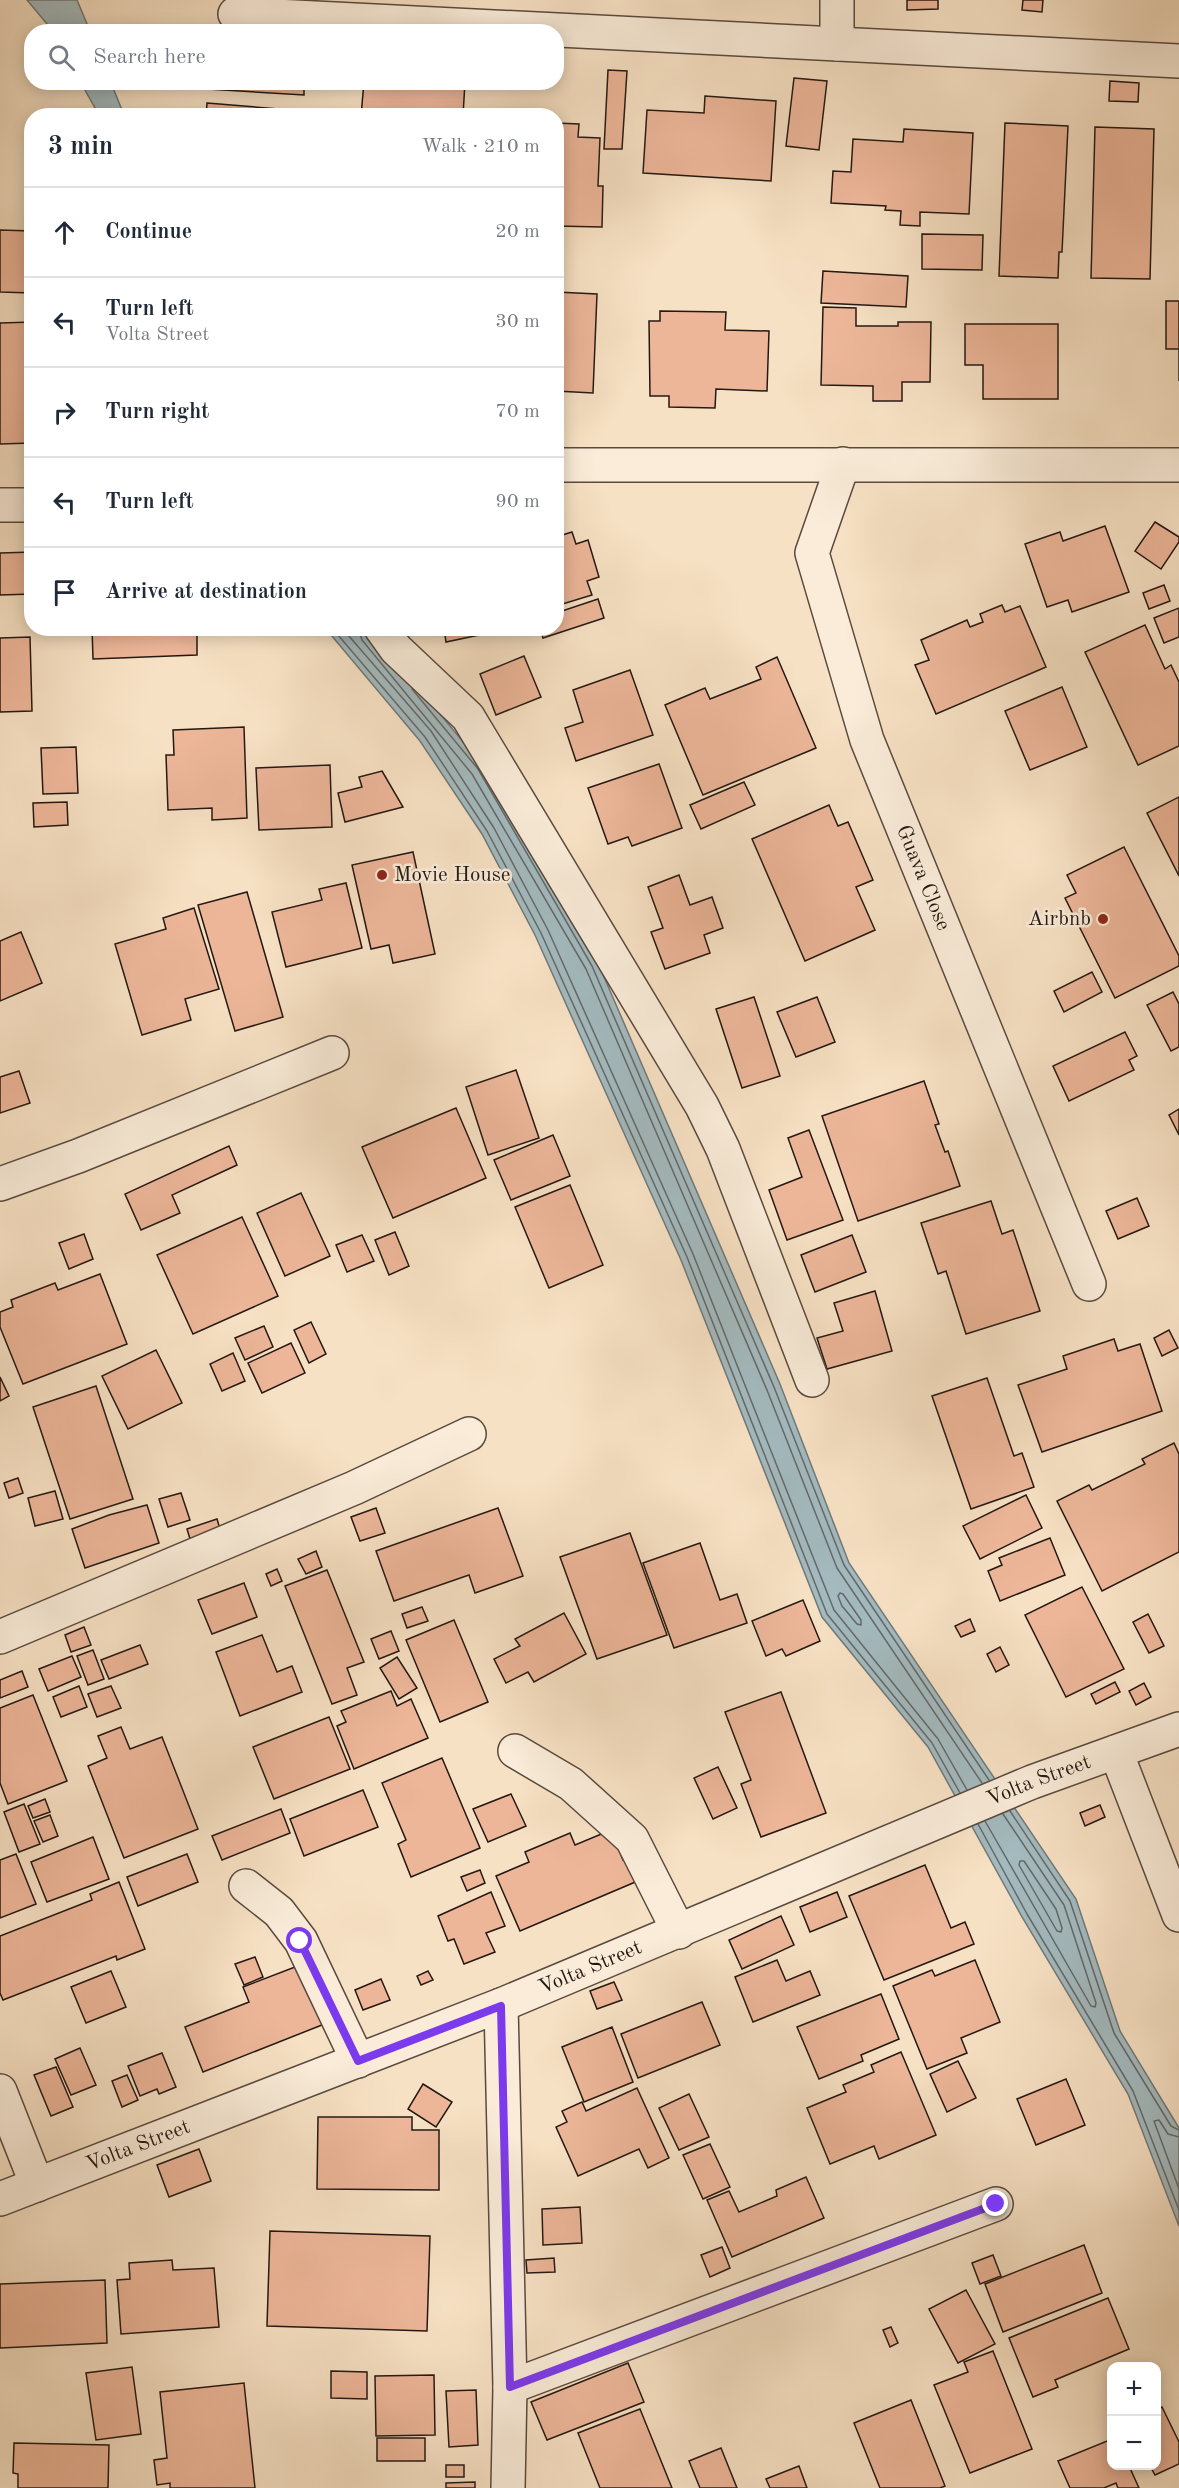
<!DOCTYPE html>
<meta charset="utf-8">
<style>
:root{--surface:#fff;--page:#f6f6f7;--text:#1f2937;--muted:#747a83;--line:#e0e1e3}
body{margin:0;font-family:"Old Standard TT",serif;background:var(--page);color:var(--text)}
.controls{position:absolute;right:18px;bottom:18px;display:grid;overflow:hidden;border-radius:12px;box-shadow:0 3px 15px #0003}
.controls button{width:54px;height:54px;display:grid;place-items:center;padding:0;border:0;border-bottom:2px solid var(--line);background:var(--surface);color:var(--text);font:30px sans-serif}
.stop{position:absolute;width:18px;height:18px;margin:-14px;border:4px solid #7c3aed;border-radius:50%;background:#fff}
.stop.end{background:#7c3aed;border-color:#fff;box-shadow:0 2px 6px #0008}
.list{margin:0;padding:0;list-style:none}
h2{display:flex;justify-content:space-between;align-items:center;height:78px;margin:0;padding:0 24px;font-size:26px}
h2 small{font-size:20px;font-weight:400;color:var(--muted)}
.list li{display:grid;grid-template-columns:39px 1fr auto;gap:18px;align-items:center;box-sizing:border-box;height:90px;padding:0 24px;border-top:2px solid var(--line)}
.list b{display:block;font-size:22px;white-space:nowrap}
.list p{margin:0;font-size:20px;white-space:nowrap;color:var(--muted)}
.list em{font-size:20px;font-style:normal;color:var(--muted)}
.icon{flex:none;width:33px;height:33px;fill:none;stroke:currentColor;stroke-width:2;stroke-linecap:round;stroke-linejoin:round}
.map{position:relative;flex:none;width:1179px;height:2488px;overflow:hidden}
.search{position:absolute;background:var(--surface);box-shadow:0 3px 15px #0003;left:24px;top:24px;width:540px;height:66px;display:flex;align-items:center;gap:15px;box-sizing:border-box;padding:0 21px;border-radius:24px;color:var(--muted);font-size:22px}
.panel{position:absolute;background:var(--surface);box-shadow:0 3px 15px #0003;left:24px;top:108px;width:540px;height:528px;border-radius:24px}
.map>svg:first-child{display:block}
.water{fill:#a3babf;stroke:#70797a;stroke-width:1.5}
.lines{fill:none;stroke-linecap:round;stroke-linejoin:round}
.shore{stroke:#646969;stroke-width:1.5}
.building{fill:#edb699;stroke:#241813;stroke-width:1.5}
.minor-casing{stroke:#594a3f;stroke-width:36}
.minor{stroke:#faecd9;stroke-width:33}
.route{stroke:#7c3aed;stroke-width:8}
.poi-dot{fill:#8f2418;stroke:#faecd9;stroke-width:2}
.labels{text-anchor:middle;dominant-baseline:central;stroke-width:5;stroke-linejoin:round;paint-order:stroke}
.poi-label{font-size:21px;fill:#241813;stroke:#faecd9;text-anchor:start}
.street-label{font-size:21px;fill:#241813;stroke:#faecd9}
</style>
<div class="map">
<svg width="1179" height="2488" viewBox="0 0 1179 2488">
<rect width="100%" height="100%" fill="#f7e1c4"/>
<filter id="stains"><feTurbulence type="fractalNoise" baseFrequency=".00333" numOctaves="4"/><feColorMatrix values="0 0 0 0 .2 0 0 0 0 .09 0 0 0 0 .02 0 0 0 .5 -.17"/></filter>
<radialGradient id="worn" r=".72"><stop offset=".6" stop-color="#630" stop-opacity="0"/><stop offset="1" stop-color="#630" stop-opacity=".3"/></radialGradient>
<!-- water -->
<g class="water">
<path d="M27,0h50l13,31h-37z"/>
<path d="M81,83h30l13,32h-25z"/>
<path d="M326,629h44l113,137 115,197 182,421 69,179 227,336 44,132 59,97v98l-51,-132 -106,-177 -94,-170 -106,-130 -141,-357 -146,-325 -53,-101 -62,-93z"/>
</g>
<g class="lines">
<!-- shore -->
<g class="shore">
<path d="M332,628l93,109 62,94 54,102 146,324 140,357 105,129 28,50"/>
<path d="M342,628l89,103 63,97 54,102 145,324 141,356 104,129 29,51"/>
<path d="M358,628l4,12 110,134 114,195 181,421 70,178 145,215"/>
<path d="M412,689l66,80 114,197 182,421 70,178 145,215"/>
<path d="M840,1593l3,1 18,26v5l-4,-1 -15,-18 -4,-10z"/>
<path d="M1010,1811l60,90 44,132 57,93 8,4"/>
<path d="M985,1821l106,185 4,1 1,-4 -32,-98 -61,-91"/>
<path d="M978,1824l49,90 106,177 46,119"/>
<path d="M1020,1861h4l32,48 6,19 -1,4 -4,-1 -38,-66z"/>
<path d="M1179,2137l-11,-3 -9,-14 -5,1 25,68"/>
</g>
</g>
<!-- building -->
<g class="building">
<path d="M907,0h31v9l-31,1z"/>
<path d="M1023,0h20l-1,12 -20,-2z"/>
<path d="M608,70l19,1 -5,78h-18z"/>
<path d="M794,78l33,3 -8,69 -33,-4z"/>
<path d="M1110,81l29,2 -1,19 -29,-1z"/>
<path d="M191,82h113v13l-113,-7z"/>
<path d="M364,82h101l-2,34h-102z"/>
<path d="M705,96l71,5 -5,80 -128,-8 4,-63 57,3z"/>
<path d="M207,103l109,9v4h-110z"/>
<path d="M556,123l23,1 -1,13 22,1 -2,48h5l-1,41 -46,-1z"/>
<path d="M1005,123l63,3 -6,126h-3l-1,26 -59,-2z"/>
<path d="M1095,127l59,2 -4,150 -59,-1z"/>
<path d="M904,129l69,4 -4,81 -49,-2v14l-20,-1 1,-14 -16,-1 1,-4 -55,-3 2,-32 18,1 2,-33 50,3z"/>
<path d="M0,230l32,1v62l-32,-1z"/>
<path d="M922,234l61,1 -1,35 -60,-1z"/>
<path d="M823,271l85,5 -2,31 -85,-4z"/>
<path d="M556,292l41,2 -4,99 -37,-2z"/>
<path d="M1166,301h13v80v-32h-13z"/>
<path d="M823,307l33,1v18h42v-4h33l-1,60h-28v19h-29v-15l-52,-1z"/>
<path d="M660,311l66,1 -1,18 44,1 -2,60 -51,-2 -1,19 -46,-1v-11h-19l-1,-75h11z"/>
<path d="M32,322v121l-32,1v-121z"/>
<path d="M965,324h93v75h-75v-34h-18z"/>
<path d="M1155,522l24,15v5l-18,27 -26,-18z"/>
<path d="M1105,526l24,66 -57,20 -4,-12 -21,7 -22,-63 35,-12 3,9z"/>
<path d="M572,532l4,12 12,-4 11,37 -12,4 5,14 -36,11v-59h2l-2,-10z"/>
<path d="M32,552v42l-32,1v-42z"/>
<path d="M1164,585l6,16 -21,8 -6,-16z"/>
<path d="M598,599l6,19 -61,20 -3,-10h16v-15z"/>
<path d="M1002,605l3,7 15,-6 26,61 -110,47 -21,-49 14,-5 -8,-20 46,-20 3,7 13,-5 -3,-8z"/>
<path d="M1179,608v29l-15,6 -10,-25z"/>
<path d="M1145,625l20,44 6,-4 8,17v64l-41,19 -53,-113z"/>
<path d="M92,628h105v27l-104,4z"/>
<path d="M420,628h20v1l-19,5z"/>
<path d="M444,628h64v1l-62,13z"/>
<path d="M30,637l2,74 -32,1v-74z"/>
<path d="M524,656l17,41 -45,18 -16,-41z"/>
<path d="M777,657l39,91 -113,47 -38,-90 40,-17 5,11 51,-20 -5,-12z"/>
<path d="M630,670l23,65 -77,26 -11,-33 18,-6 -10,-32z"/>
<path d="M1062,687l25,60 -57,23 -25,-59z"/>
<path d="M244,727l3,91 -35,2v-12l-44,2 -2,-55h8l-1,-25z"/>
<path d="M76,747l2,46 -35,1 -2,-46z"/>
<path d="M659,764l23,64 -50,18 -4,-9 -20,7 -20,-56z"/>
<path d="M330,765l2,62 -73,3 -3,-62z"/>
<path d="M382,771l21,36 -58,15 -7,-29 24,-6 -3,-10z"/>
<path d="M744,782l11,23 -54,24 -11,-24z"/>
<path d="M1179,797v79l-32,-63z"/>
<path d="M67,802l1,23 -34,2 -1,-24z"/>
<path d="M829,805l9,21 10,-4 25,58 -17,7 19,43 -70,31 -53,-122z"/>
<path d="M1124,847l55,109v10l-64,32 -50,-100 11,-5 -9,-18z"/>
<path d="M413,852l22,102 -42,9 -4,-18 -18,4 -19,-84z"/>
<path d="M679,875l11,30 22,-8 11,31 -19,7 6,18 -45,16 -14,-37 12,-4 -15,-41z"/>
<path d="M346,883l16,65 -76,19 -14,-55 50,-12 -3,-11z"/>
<path d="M247,892l36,125 -48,14 -37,-126z"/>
<path d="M194,908l25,81 -34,10 6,21 -49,15 -27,-91 51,-15 -3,-11z"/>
<path d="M21,932l21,51 -42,18v-60z"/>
<path d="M1092,972l10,20 -38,20 -10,-21z"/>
<path d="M1173,992l6,12v43l-8,4 -24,-46z"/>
<path d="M754,997l26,79 -38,12 -26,-79z"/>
<path d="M817,997l18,45 -39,15 -19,-45z"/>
<path d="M1125,1032l12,24 -8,4 5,10 -65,31 -16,-35z"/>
<path d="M516,1070l23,68 -51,17 -22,-68z"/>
<path d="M19,1071l11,32 -30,10v-36z"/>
<path d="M924,1081l15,43 -4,1 10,27 3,-1 12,35 -102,35 -36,-105z"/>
<path d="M456,1108l30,70 -93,40 -31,-71z"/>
<path d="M1179,1109v26l-10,-20z"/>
<path d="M809,1130l34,90 -56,20 -18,-50 33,-13 -14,-39z"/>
<path d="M553,1135l17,41 -59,24 -17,-40z"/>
<path d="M229,1146l8,19 -65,30 8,18 -39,17 -16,-36z"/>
<path d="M570,1185l33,80 -54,23 -34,-81z"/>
<path d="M301,1193l29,63 -45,20 -28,-63z"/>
<path d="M1137,1198l12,28 -31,13 -12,-28z"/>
<path d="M991,1201l11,33 11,-4 27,81 -74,23 -20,-63 -8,3 -17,-51z"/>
<path d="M242,1217l36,79 -85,38 -36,-79z"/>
<path d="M395,1232l14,34 -20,9 -14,-35z"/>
<path d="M84,1234l9,25 -24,10 -10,-26z"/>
<path d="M362,1235l12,26 -27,11 -11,-27z"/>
<path d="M852,1235l14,37 -51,20 -14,-37z"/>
<path d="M100,1274l27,70 -104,40 -23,-57v-15l13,-5 -2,-7 44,-17 3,7z"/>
<path d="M875,1291l17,60 -65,18 -10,-31 26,-7 -9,-28z"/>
<path d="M311,1322l15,32 -17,9 -15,-33z"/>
<path d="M264,1326l9,21 -28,13 -10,-22z"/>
<path d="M1169,1330l9,18 -16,8 -8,-18z"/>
<path d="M1114,1339l4,12 22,-7 22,67 -120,41 -24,-67 49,-16 -4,-13z"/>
<path d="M291,1343l14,30 -43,20 -14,-30z"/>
<path d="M156,1350l26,53 -54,26 -26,-53z"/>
<path d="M233,1353l12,28 -23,10 -12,-27z"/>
<path d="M0,1377l9,19 -9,5z"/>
<path d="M987,1378l27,78 8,-3 12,34 -63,22 -39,-113z"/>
<path d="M96,1386l37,113 -63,20 -37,-112z"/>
<path d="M1174,1443l5,11v98l-77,39 -45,-90 32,-16 3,5 53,-26 -3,-5z"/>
<path d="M18,1478l5,15 -14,5 -5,-15z"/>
<path d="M55,1491l8,28 -28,7 -7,-28z"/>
<path d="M181,1493l9,27 -22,7 -9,-28z"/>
<path d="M1026,1495l16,33 -62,31 -17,-33z"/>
<path d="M147,1505l12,38 -74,25 -13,-39 37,-14z"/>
<path d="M376,1508l9,25 -25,8 -9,-24z"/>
<path d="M498,1508l25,68 -48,17 -6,-18 -75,26 -18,-50z"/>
<path d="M217,1519l3,10 -30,10 -3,-10z"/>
<path d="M630,1533l37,102 -70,24 -37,-102z"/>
<path d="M1050,1538l15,37 -65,26 -12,-30 14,-6 -3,-7z"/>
<path d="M700,1543l20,57 17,-6 10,29 -73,25 -31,-85z"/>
<path d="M316,1551l6,16 -16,7 -8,-15z"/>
<path d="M277,1569l5,12 -11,5 -5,-12z"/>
<path d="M327,1570l37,92 -17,6 10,27 -25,9 -47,-118z"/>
<path d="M244,1583l13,34 -45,17 -14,-34z"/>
<path d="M1082,1587l42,82 -58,28 -41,-82z"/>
<path d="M803,1600l17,41 -34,15 -4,-7 -16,7 -14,-35z"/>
<path d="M422,1607l6,14 -21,7 -5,-14z"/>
<path d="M564,1613l22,41 -52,28 -6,-10 -22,11 -12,-24 26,-13 -5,-7z"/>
<path d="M1148,1614l16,32 -15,7 -16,-31z"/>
<path d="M970,1619l5,12 -14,6 -6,-11z"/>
<path d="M454,1620l34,82 -48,20 -34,-82z"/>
<path d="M84,1627l7,18 -20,7 -6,-17z"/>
<path d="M391,1631l8,20 -20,8 -8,-20z"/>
<path d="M262,1635l15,37 15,-6 10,26 -62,24 -24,-64z"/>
<path d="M140,1645l8,19 -39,15 -8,-19z"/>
<path d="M1000,1647l9,18 -13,7 -9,-18z"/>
<path d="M93,1650l11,29 -16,6 -11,-29z"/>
<path d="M72,1656l9,21 -33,14 -9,-22z"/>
<path d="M397,1657l20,31 -18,11 -19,-31z"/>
<path d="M22,1671l6,16 -28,11v-18z"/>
<path d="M1115,1682l5,10 -24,12 -5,-10z"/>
<path d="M1144,1683l7,14 -15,8 -7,-14z"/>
<path d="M79,1686l8,21 -26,10 -8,-20z"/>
<path d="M111,1686l10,22 -24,9 -9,-23z"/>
<path d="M391,1691l6,15 14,-7 17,39 -74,31 -17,-43 9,-4 -5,-11z"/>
<path d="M781,1692l45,121 -65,24 -20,-53 10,-4 -26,-68z"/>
<path d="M33,1695l34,86 -59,23 -8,-21v-75z"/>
<path d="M329,1717l21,52 -76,30 -21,-52z"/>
<path d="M121,1727l9,22 32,-12 36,92 -74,29 -36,-92 19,-8 -9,-22z"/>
<path d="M442,1758l38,90 -69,29 -13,-33 8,-4 -24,-57z"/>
<path d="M718,1767l19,41 -24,11 -19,-41z"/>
<path d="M363,1790l15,37 -74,29 -14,-37z"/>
<path d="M511,1794l15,32 -38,16 -15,-33z"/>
<path d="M45,1799l5,13 -17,6 -5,-12z"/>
<path d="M24,1804l16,40 -21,8 -15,-40z"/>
<path d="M1100,1805l5,12 -20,9 -5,-13z"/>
<path d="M281,1809l9,24 -68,27 -10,-24z"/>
<path d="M50,1815l8,21 -15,6 -9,-21z"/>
<path d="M611,1830l12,30 7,-3 10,23 -120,51 -24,-55 33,-14 -4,-10 45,-19 5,12z"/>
<path d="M93,1837l16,42 -62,23 -16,-40z"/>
<path d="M16,1854l20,50 -36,14v-58z"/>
<path d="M187,1854l11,28 -60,24 -11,-29z"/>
<path d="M925,1865l26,63 14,-6 9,22 -90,36 -35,-84z"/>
<path d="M480,1870l5,13 -18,8 -6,-14z"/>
<path d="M119,1882l26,67 -28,11 -1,-4 -113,44 -3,-7v-57l92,-36 -2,-6z"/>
<path d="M491,1892l14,34 -19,7 9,19 -31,12 -10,-25 -6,2 -10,-25z"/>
<path d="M837,1892l10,25 -37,15 -10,-25z"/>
<path d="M781,1916l13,29 -52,24 -13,-29z"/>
<path d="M255,1957l8,20 -19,8 -9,-21z"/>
<path d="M777,1960l9,21 24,-10 10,24 -67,27 -18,-45z"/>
<path d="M975,1960l25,62 -39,16 6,15 -40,16 -34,-83 39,-16 3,6z"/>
<path d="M308,1962l24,59 -129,51 -18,-45 64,-25 -6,-15z"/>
<path d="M111,1971l15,36 -40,16 -15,-36z"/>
<path d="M428,1971l5,9 -12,5 -4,-9z"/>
<path d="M381,1979l9,21 -27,10 -8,-20z"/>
<path d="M614,1982l8,18 -25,9 -7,-18z"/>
<path d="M881,1994l18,45 -38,16 2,6 -44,18 -22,-52z"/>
<path d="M702,2002l18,43 -82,33 -17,-44z"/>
<path d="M612,2027l21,55 -49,20 -22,-55z"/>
<path d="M80,2048l16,37 -25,10 -16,-36z"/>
<path d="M901,2052l35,83 -57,24 -5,-13 -44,18 -23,-56 39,-16 -3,-7 31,-13 -3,-7z"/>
<path d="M162,2053l14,34 -17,7 -2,-5 -17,7 -12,-30z"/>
<path d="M958,2061l18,37 -29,14 -17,-38z"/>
<path d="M56,2067l17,40 -22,9 -17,-41z"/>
<path d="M127,2075l11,25 -16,7 -10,-26z"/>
<path d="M1066,2079l19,46 -49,20 -19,-46z"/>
<path d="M423,2084l29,18 -16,25 -28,-18z"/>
<path d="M637,2088l32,70 -21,10 -9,-19 -61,27 -22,-49 11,-5 -5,-11 20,-9 4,9z"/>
<path d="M689,2094l20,43 -30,13 -20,-42z"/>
<path d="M318,2117h94v13h27v60l-122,-1z"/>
<path d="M710,2144l20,43 -27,12 -20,-44z"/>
<path d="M199,2149l12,32 -42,16 -12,-32z"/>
<path d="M806,2177l18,41 -92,39 -25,-57 22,-9 10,21 38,-16 -1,-6z"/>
<path d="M580,2207l2,36 -39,2 -1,-36z"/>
<path d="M270,2231l160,5 -3,95 -160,-5z"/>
<path d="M1084,2245l18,48 -99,39 -18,-48z"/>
<path d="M722,2247l8,21 -20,9 -9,-22z"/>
<path d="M993,2255l8,21 -21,8 -8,-21z"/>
<path d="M554,2258l1,14 -28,1 -1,-13z"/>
<path d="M172,2260l1,10 41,-2 5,59 -98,7 -4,-54 13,-1 -1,-16z"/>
<path d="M105,2280l2,63 -107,5v-64z"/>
<path d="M966,2290l29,54 -37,19 -29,-54z"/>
<path d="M1108,2298l21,51 -74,31 3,7 -25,10 -24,-59z"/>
<path d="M891,2327l7,16 -8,4 -7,-17z"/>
<path d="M993,2351l39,98 -62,24 -36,-88 34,-13 -4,-10z"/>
<path d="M628,2363l16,39 -97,38 -16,-38z"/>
<path d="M132,2367l9,67 -45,6 -10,-67z"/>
<path d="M331,2371l36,1v27l-36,-1z"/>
<path d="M434,2375l1,60 -59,1 -1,-60z"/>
<path d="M244,2383l11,105h-85v-5l-13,2 -3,-25 13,-2 -7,-66z"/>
<path d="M476,2390l2,55 -29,2 -3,-56z"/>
<path d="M911,2400l34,86 -5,2h-60l-26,-65z"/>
<path d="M1162,2407l17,35v22l-24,11 -5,-9h6v-56z"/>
<path d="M640,2409l32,79h-72l-22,-55z"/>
<rect x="377" y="2438" width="48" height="23"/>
<path d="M1112,2439v27h17l10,22h-21l-2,-5 -12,5h-34l-12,-27z"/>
<path d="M14,2443l95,2 -1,43h-90v-14l-5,-1z"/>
<path d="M721,2448l16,40h-37l-11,-27z"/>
<rect x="446" y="2465" width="18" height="12"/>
<path d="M799,2466l8,22h-37l-4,-9z"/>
<path d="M475,2482v6h-29v-5z"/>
</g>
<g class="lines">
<defs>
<g id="minor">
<path d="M837,0v44"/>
<path d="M235,14l944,47"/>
<path id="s1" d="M843,464l-31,89 55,187 222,544"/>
<path d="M556,465h623"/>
<path d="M0,505h32"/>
<path d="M381,628l15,21 72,68 234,389 21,43 89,231"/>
<path d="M0,1184l78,-28 254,-103"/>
<path d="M0,1637l354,-149 115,-54"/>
<path d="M515,1751l56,33 61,55 47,93"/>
<path d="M1116,1752l63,163"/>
<path d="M246,1886l33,26 22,29 57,120"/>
<path d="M501,2005l9,382 -2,101"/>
<path d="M0,2091l37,94"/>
<path id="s2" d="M0,2199l501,-194 531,-223 147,-53"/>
<path d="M510,2387l486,-183"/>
</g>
</defs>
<!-- minor casing -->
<use href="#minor" class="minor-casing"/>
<!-- minor -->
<use href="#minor" class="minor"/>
</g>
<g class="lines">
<!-- route -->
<path class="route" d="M300,1941l58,120 143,-55 9,381 486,-183"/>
</g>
<!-- markers -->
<g class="poi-dot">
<circle cx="382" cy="875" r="6"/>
<circle cx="1103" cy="919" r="6"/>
</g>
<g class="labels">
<!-- poi labels -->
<g class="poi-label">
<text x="394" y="875">Movie House</text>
<text x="1091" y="919" text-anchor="end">Airbnb</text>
</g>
<!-- street labels -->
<g class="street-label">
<text stroke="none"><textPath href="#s1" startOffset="438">Guava Close</textPath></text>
<text stroke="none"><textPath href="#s2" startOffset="1120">Volta Street</textPath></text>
<text stroke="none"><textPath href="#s2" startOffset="634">Volta Street</textPath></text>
<text stroke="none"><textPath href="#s2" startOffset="148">Volta Street</textPath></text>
</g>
</g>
<rect width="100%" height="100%" filter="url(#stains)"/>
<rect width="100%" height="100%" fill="url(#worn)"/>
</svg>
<div class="controls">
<button>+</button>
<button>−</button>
</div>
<div class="stop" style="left:300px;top:1941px"></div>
<div class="stop end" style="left:996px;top:2204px"></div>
<div class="search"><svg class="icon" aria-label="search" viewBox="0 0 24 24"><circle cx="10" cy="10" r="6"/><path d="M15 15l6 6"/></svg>Search here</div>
<section class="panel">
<h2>3 min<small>Walk · 210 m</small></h2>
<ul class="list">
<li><svg class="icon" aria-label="ahead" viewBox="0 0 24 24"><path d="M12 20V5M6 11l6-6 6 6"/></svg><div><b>Continue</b></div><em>20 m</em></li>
<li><svg class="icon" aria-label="left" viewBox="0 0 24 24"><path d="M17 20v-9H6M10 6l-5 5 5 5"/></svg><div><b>Turn left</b><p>Volta Street</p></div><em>30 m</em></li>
<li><svg class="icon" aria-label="right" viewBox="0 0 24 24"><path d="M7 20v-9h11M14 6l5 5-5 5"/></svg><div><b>Turn right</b></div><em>70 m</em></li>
<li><svg class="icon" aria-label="left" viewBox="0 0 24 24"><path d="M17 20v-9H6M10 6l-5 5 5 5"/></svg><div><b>Turn left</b></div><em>90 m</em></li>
<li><svg class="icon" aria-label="arrive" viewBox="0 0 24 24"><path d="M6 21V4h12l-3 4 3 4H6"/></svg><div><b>Arrive at destination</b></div></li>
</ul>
</section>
</div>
